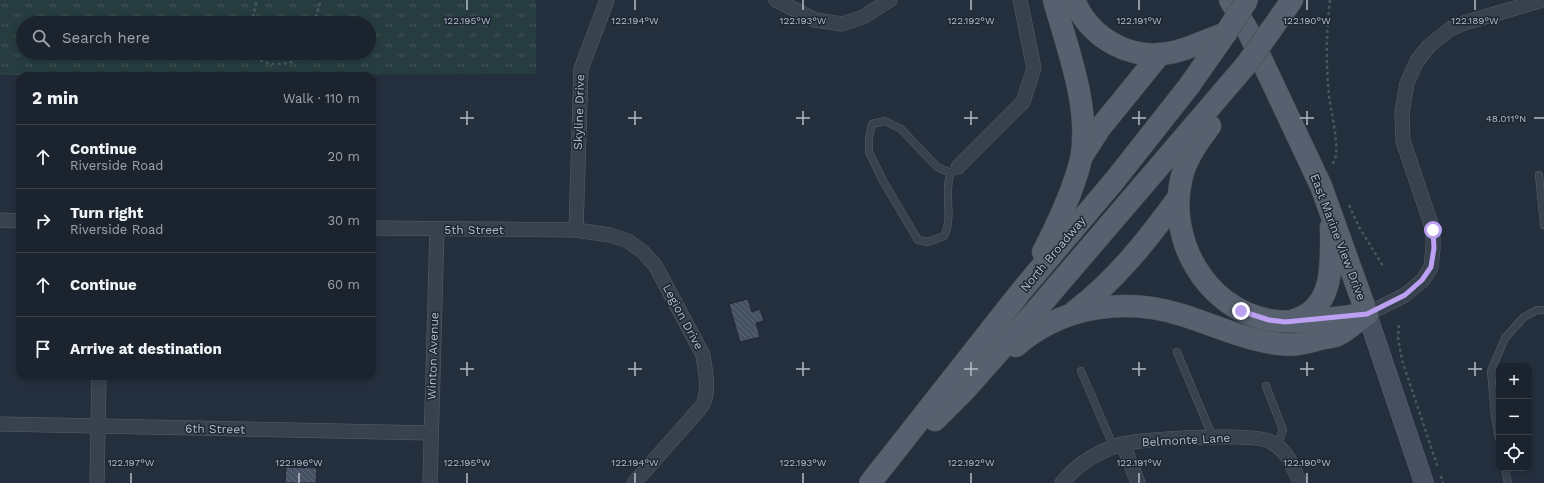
<!DOCTYPE html>
<meta charset="utf-8">
<style>
:root{--surface:#1b232e;--page:#282f3a;--text:#f1f3f6;--muted:#a0a4aa;--line:#39404a}
body{margin:0;font-family:"Work Sans",sans-serif;background:var(--page);color:var(--text)}
.controls{position:absolute;right:12px;bottom:12px;display:grid;overflow:hidden;border-radius:8px;box-shadow:0 2px 6px #0003}
.controls button{width:36px;height:36px;display:grid;place-items:center;padding:0;border:0;border-bottom:1px solid var(--line);background:var(--surface);color:var(--text);font:20px sans-serif}
.stop{position:absolute;width:12px;height:12px;margin:-9px;border:3px solid #bca0f2;border-radius:50%;background:#fff}
.stop.end{background:#bca0f2;border-color:#fff;box-shadow:0 1px 4px #0008}
.list{margin:0;padding:0;list-style:none}
h2{display:flex;justify-content:space-between;align-items:center;height:52px;margin:0;padding:0 16px;font-size:17px}
h2 small{font-size:13px;font-weight:400;color:var(--muted)}
.list li{display:grid;grid-template-columns:26px 1fr auto;gap:12px;align-items:center;box-sizing:border-box;height:64px;padding:0 16px;border-top:1px solid var(--line)}
.list b{display:block;font-size:15px;white-space:nowrap}
.list p{margin:0;font-size:13px;white-space:nowrap;color:var(--muted)}
.list em{font-size:13px;font-style:normal;color:var(--muted)}
.icon{flex:none;width:22px;height:22px;fill:none;stroke:currentColor;stroke-width:2;stroke-linecap:round;stroke-linejoin:round}
.map{position:relative;flex:none;width:1544px;height:483px;overflow:hidden}
.search{position:absolute;background:var(--surface);box-shadow:0 2px 6px #0003;left:16px;top:16px;width:360px;height:44px;display:flex;align-items:center;gap:10px;box-sizing:border-box;padding:0 14px;border-radius:22px;color:var(--muted);font-size:15px}
.panel{position:absolute;background:var(--surface);box-shadow:0 2px 6px #0003;left:16px;top:72px;width:360px;height:308px;border-radius:12px}
.map>svg:first-child{display:block}
.grass{fill:url(#grass-tufts);fill-rule:evenodd}
.building{fill:url(#building-back-hatch);stroke:#1f2835}
.lines{fill:none;stroke-linecap:round;stroke-linejoin:round}
.lane-casing{stroke:#565f6c;stroke-width:8}
.street-casing{stroke:#565f6c;stroke-width:15}
.secondary-casing{stroke:#565f6c;stroke-width:20}
.primary-casing{stroke:#414a57;stroke-width:23}
.path{stroke:#44595c;stroke-width:2.5;stroke-dasharray:3 3;stroke-linecap:butt}
.lane{stroke:#38414e;stroke-width:7}
.street{stroke:#38414e;stroke-width:14}
.secondary{stroke:#465061;stroke-width:19}
.primary{stroke:#56606e;stroke-width:22}
.primary-bridge-casing{stroke:#414a57;stroke-width:23;stroke-linecap:butt}
.primary-bridge{stroke:#56606e;stroke-width:22}
.route{stroke:#bca0f2;stroke-width:5}
.ticks{fill:none;stroke:#b4bcc9;stroke-width:1.5}
.labels{text-anchor:middle;dominant-baseline:central;stroke-width:3;stroke-linejoin:round;paint-order:stroke}
.street-label{font-size:12px;fill:#b4bcc9;stroke:#1d2633}
.ticks-label{font-size:10px;text-anchor:middle;fill:#b4bcc9;stroke:#1d2633;stroke-width:3;stroke-linejoin:round;paint-order:stroke}
</style>
<div class="map">
<svg width="1544" height="483" viewBox="0 0 1544 483">
<defs>
<pattern id="grass-tufts" width="24" height="20" patternUnits="userSpaceOnUse"><rect width="24" height="20" fill="#263c3f"/><path d="M3 7l-1-3M5 7V3M7 7l1-3M15 17l-1-3M17 17v-4M19 17l1-3" fill="none" stroke="#435659"/></pattern>
<pattern id="building-back-hatch" width="6" height="6" patternUnits="userSpaceOnUse"><rect width="6" height="6" fill="#455162"/><path d="M-1 5l2 2M0 0l6 6M5-1l2 2" fill="none" stroke="#5d6877"/></pattern>
</defs>
<rect width="100%" height="100%" fill="#242f3e"/>
<!-- grass -->
<path class="grass" d="M0,0h536v74l-536,1zM23,23h346v30h-346z"/>
<!-- building -->
<g class="building">
<path d="M748,299l4,13 8,-3 4,12 -8,2 4,14 -20,5 -11,-38z"/>
<path d="M286,467l31,1 -1,15h-31z"/>
</g>
<g class="lines">
<defs>
<g id="lane">
<path d="M951,173l-14,-6 -36,-38 -16,-8 -13,3 -3,14v14l14,29 35,59 10,2 16,-6c10,-19 -1,-45 7,-63 1,-2 5,-4 7,-6"/>
<path d="M1539,175l5,50"/>
<path d="M1177,352l36,86"/>
<path d="M1081,371l33,77"/>
<path d="M1266,386l17,44 -6,16"/>
<path d="M1499,438l-4,-23 -4,-44 14,-33 19,-21 13,-7h7"/>
<path d="M1505,468l3,15"/>
</g>
<g id="street">
<path d="M776,0l39,20 27,4 21,-7 27,-17"/>
<path d="M958,167l65,-65 11,-34 -14,-68"/>
<path d="M0,220l20,1"/>
<path d="M372,228l204,2 34,5 18,6 15,11 12,13 48,90c2,15 7,35 0,49 -2,4 -6,7 -8,10l-61,69"/>
<path d="M576,230l5,-161 26,-69"/>
<path d="M1367,314l38,-19 18,-15 8,-13 2,-19v-18l-30,-89 -1,-28 5,-30 10,-22 12,-15 21,-17 17,-7 76,-22"/>
<path d="M0,424l431,9"/>
<path d="M1123,444l15,39"/>
<path d="M97,483l2,-107"/>
<path d="M430,483l7,-254"/>
<path d="M1062,483c15,-19 37,-32 60,-39 22,-5 132,-12 149,-2 18,10 21,23 29,41"/>
</g>
<path id="secondary" d="M1367,314l57,169"/>
<g id="primary">
<path d="M1074,0c16,39 58,62 100,52 17,-4 35,-13 52,-19"/>
<path d="M1230,0l18,31 73,155 46,128"/>
<path d="M1271,30l21,-30"/>
<path d="M1210,126c-11,15 -23,31 -28,50 -16,62 23,132 87,144 27,5 69,-3 97,-6"/>
<path d="M1082,156l18,-28 60,-74"/>
<path d="M1043,252c15,-29 30,-60 38,-93 10,-51 -14,-111 -27,-159"/>
<path d="M1075,311c41,-31 73,-72 103,-113"/>
<path d="M1294,320c42,-12 37,-59 37,-93"/>
<path d="M1016,346c46,-40 108,-49 166,-31 33,10 83,34 117,29 7,-1 14,-3 21,-5 5,-1 12,-2 18,-4 10,-5 20,-15 29,-21"/>
<path d="M935,420l30,-30 73,-82 208,-243"/>
<path d="M870,483l152,-193 93,-110 74,-94 37,-53"/>
</g>
</defs>
<!-- lane casing -->
<use href="#lane" class="lane-casing"/>
<!-- street casing -->
<use href="#street" class="street-casing"/>
<!-- secondary casing -->
<use href="#secondary" class="secondary-casing"/>
<!-- primary casing -->
<use href="#primary" class="primary-casing"/>
<!-- path -->
<g class="path">
<path d="M1330,0c-4,32 -4,64 -1,96 2,16 9,43 7,59 -1,4 -3,8 -4,11"/>
<path d="M251,23l6,-23"/>
<path d="M314,23l7,-23"/>
<path d="M251,53c7,12 34,14 44,7 3,-2 5,-5 7,-7"/>
<path d="M1349,205l10,22 24,39"/>
<path d="M1399,325l-1,13 4,22 36,108"/>
<path d="M1441,476l2,7"/>
</g>
<!-- lane -->
<use href="#lane" class="lane"/>
<!-- street -->
<use href="#street" class="street"/>
<!-- secondary -->
<use href="#secondary" class="secondary"/>
<!-- primary -->
<use href="#primary" class="primary"/>
<defs>
<g id="primary-bridge">
<path d="M1226,33l21,-33"/>
<path d="M1246,65l25,-35"/>
</g>
</defs>
<!-- primary-bridge casing -->
<use href="#primary-bridge" class="primary-bridge-casing"/>
<!-- primary-bridge -->
<use href="#primary-bridge" class="primary-bridge"/>
</g>
<g class="lines">
<!-- route -->
<path class="route" d="M1241,311l28,9 16,2 82,-8 38,-19 17,-15 9,-13 3,-19 -1,-18"/>
</g>
<!-- ticks -->
<path class="ticks" d="M467,0v10M635,0v10M803,0v10M971,0v10M1139,0v10M1307,0v10M1475,0v10M467,111v14M635,111v14M803,111v14M971,111v14M1139,111v14M1307,111v14M460,118h14M628,118h14M796,118h14M964,118h14M1132,118h14M1300,118h14M1534,118h10M467,362v14M635,362v14M803,362v14M971,362v14M1139,362v14M1307,362v14M1475,362v14M460,369h14M628,369h14M796,369h14M964,369h14M1132,369h14M1300,369h14M1468,369h14M131,473v10M299,473v10M467,473v10M635,473v10M803,473v10M971,473v10M1139,473v10M1307,473v10"/>
<g class="labels">
<!-- street labels -->
<g class="street-label">
<text transform="translate(579 112) rotate(-88)">Skyline Drive</text>
<text x="474" y="230">5th Street</text>
<text transform="translate(1338 237) rotate(69)">East Marine View Drive</text>
<text transform="translate(1053 254) rotate(-50)">North Broadway</text>
<text transform="translate(683 317) rotate(62)">Legion Drive</text>
<text transform="translate(433 356) rotate(-88)">Winton Avenue</text>
<text transform="translate(215 429) rotate(1)">6th Street</text>
<text transform="translate(1186 440) rotate(-3)">Belmonte Lane</text>
</g>
</g>
<g class="ticks-label">
<text x="467" y="24">122.195°W</text>
<text x="635" y="24">122.194°W</text>
<text x="803" y="24">122.193°W</text>
<text x="971" y="24">122.192°W</text>
<text x="1139" y="24">122.191°W</text>
<text x="1307" y="24">122.190°W</text>
<text x="1475" y="24">122.189°W</text>
<text x="1506" y="122">48.011°N</text>
<text x="131" y="466">122.197°W</text>
<text x="299" y="466">122.196°W</text>
<text x="467" y="466">122.195°W</text>
<text x="635" y="466">122.194°W</text>
<text x="803" y="466">122.193°W</text>
<text x="971" y="466">122.192°W</text>
<text x="1139" y="466">122.191°W</text>
<text x="1307" y="466">122.190°W</text>
</g>
</svg>
<div class="controls">
<button>+</button>
<button>−</button>
<button><svg class="icon" aria-label="locate" viewBox="0 0 24 24"><circle cx="12" cy="12" r="6"/><path d="M12 2v4M12 18v4M2 12h4M18 12h4"/></svg></button>
</div>
<div class="stop" style="left:1433px;top:230px"></div>
<div class="stop end" style="left:1241px;top:311px"></div>
<div class="search"><svg class="icon" aria-label="search" viewBox="0 0 24 24"><circle cx="10" cy="10" r="6"/><path d="M15 15l6 6"/></svg>Search here</div>
<section class="panel">
<h2>2 min<small>Walk · 110 m</small></h2>
<ul class="list">
<li><svg class="icon" aria-label="ahead" viewBox="0 0 24 24"><path d="M12 20V5M6 11l6-6 6 6"/></svg><div><b>Continue</b><p>Riverside Road</p></div><em>20 m</em></li>
<li><svg class="icon" aria-label="right" viewBox="0 0 24 24"><path d="M7 20v-9h11M14 6l5 5-5 5"/></svg><div><b>Turn right</b><p>Riverside Road</p></div><em>30 m</em></li>
<li><svg class="icon" aria-label="ahead" viewBox="0 0 24 24"><path d="M12 20V5M6 11l6-6 6 6"/></svg><div><b>Continue</b></div><em>60 m</em></li>
<li><svg class="icon" aria-label="arrive" viewBox="0 0 24 24"><path d="M6 21V4h12l-3 4 3 4H6"/></svg><div><b>Arrive at destination</b></div></li>
</ul>
</section>
</div>
